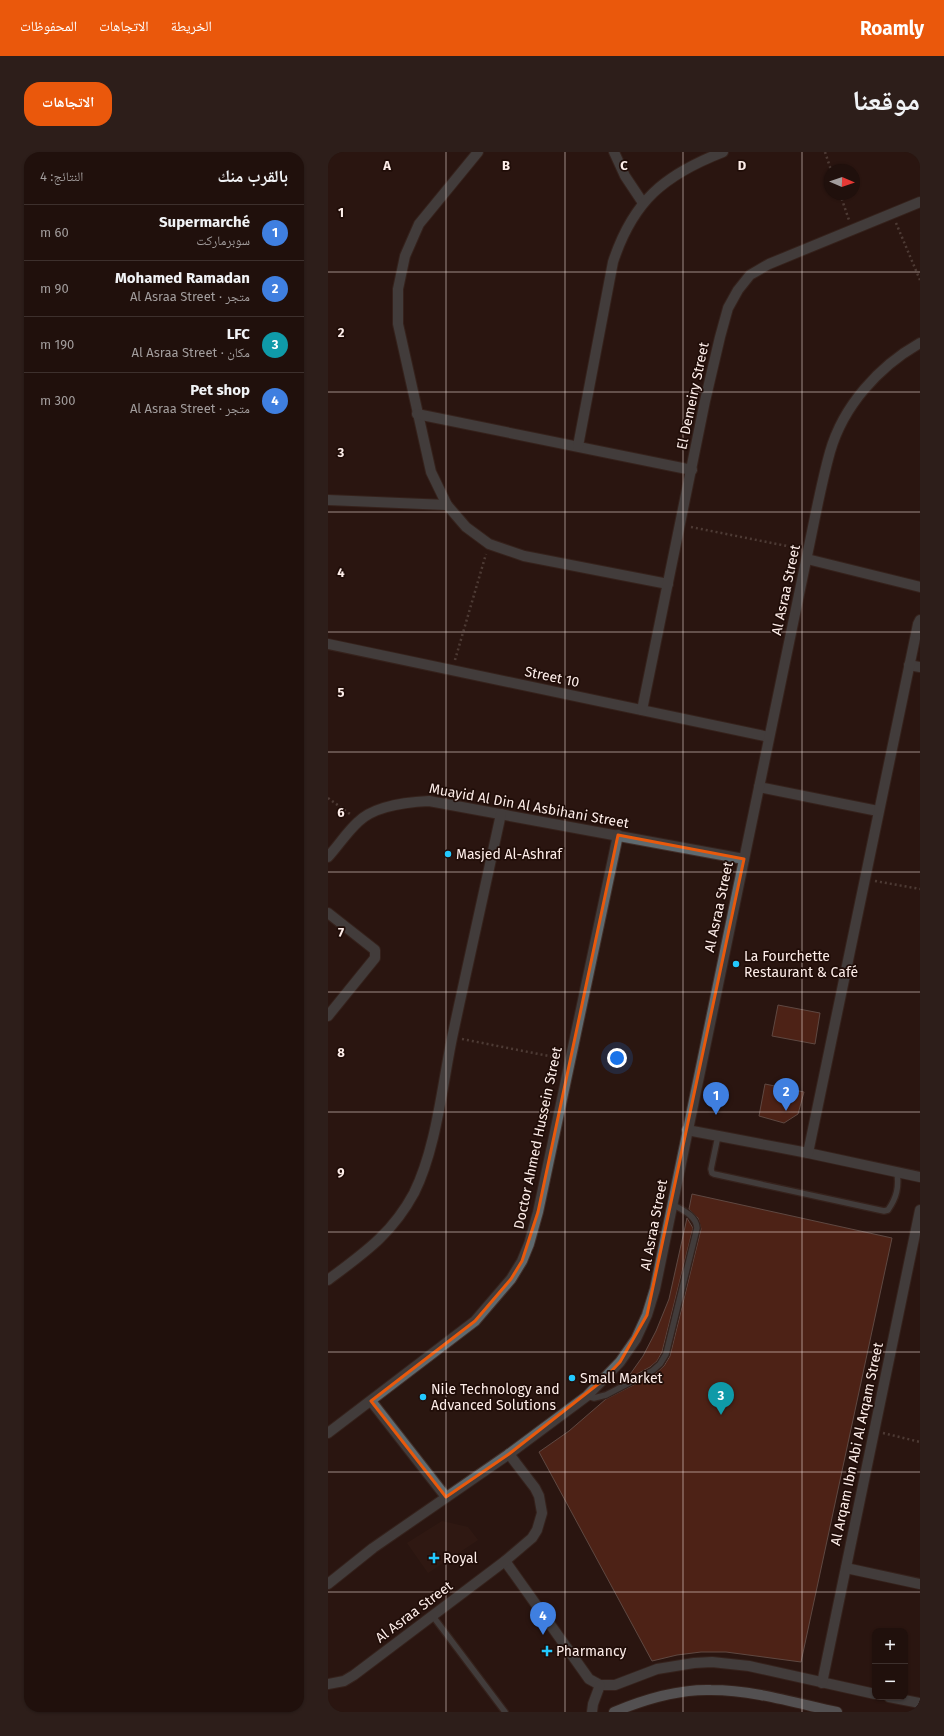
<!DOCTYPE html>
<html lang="ar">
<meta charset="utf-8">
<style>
:root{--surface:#20100c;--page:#2d1e1a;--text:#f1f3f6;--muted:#a29d9d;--line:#3d302d;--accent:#ea580c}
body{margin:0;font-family:"Fira Sans","Noto Naskh Arabic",sans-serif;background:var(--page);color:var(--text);direction:rtl}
.controls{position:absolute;right:12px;bottom:12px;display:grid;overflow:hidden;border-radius:8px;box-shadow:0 1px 3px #0004}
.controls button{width:36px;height:36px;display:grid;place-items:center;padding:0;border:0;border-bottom:1px solid var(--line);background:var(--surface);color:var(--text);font:20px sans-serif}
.compass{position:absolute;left:496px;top:12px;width:36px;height:36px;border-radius:50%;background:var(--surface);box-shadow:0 1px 3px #0004;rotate:92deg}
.you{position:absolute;left:289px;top:906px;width:14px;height:14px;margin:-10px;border:3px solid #fff;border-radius:50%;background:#1a73e8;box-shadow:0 0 0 6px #1a73e833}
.badge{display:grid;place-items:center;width:26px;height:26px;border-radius:50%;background:var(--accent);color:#fff;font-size:13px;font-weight:700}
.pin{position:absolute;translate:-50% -33px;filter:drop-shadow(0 1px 2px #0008)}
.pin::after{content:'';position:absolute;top:21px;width:14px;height:12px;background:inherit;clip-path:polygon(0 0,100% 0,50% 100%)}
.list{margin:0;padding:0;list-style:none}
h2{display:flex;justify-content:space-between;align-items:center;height:52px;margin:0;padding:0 16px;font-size:17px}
h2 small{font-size:13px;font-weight:400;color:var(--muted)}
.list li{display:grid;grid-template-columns:26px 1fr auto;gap:12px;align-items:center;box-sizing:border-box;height:56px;padding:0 16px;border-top:1px solid var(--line)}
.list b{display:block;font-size:15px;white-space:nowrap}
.list p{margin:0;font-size:13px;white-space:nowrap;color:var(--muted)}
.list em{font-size:13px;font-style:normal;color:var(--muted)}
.map{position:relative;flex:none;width:592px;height:1560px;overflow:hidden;direction:ltr;border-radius:16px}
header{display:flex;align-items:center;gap:24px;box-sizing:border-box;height:56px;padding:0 20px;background:var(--accent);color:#fff}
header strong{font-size:19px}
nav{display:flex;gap:22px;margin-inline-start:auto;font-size:14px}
.intro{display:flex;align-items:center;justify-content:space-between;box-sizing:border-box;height:96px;padding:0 24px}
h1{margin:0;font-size:28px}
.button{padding:10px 18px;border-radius:16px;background:var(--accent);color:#fff;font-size:14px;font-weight:700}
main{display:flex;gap:24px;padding:0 24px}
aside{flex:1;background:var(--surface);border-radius:16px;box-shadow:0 1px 3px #0004}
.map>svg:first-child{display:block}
.built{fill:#371c15}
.building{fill:#78321e;stroke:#9f847d}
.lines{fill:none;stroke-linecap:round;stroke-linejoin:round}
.lane-casing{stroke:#43302a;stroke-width:8}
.street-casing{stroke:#43302a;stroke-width:12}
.secondary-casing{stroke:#43302a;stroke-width:12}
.path{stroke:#796661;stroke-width:2.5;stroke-dasharray:2 3;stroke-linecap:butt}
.lane{stroke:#5f6a6f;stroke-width:5.5}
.street{stroke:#5f6a6f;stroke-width:10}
.secondary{stroke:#85979f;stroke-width:10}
.marked{fill:none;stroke:#e8590c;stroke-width:3;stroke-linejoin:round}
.grid{fill:none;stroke:#fdede9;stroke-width:1;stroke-opacity:0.55}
.poi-dot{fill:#23c9fe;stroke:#200d08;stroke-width:1.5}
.labels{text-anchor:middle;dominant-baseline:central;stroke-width:3.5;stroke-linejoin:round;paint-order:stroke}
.street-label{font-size:14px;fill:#fdede9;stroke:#200d08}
.poi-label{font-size:14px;fill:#fdede9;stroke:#200d08;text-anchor:start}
.grid-label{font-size:13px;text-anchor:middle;font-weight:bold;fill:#fdede9;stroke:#200d08;stroke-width:3.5;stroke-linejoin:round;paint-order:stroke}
</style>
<header>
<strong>Roamly</strong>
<nav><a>الخريطة</a><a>الاتجاهات</a><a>المحفوظات</a></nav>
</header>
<div class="intro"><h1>موقعنا</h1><a class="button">الاتجاهات</a></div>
<main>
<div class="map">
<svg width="592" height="1560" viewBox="0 0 592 1560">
<rect width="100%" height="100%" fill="#2a1610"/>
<!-- built -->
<path class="built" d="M114,1369l26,6 10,13 -50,33 -21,-30z"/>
<!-- building -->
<g class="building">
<path d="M450,853l42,8 -5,31 -43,-8z"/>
<path d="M437,932l39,8 -6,22 -14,9 -25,-7z"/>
<path d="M364,1042l200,44 -91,424 -75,-10h-25l-24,3 -25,6 -113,-209 30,-21 37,-32 49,-25 9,-8 6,-10 31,-127 -3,-11 -9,-9z"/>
<path d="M359,1066l6,10 -31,124 -5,9 -7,6 -24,13 17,-24 13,-25 13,-32z"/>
</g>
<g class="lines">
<defs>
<g id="lane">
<path d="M390,984l-7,33 1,4 2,1 170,37 4,-1c9,-13 11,-23 9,-38"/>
<path d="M259,1244l7,2 12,-3 46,-24 8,-7 6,-10 31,-126c-1,-13 -15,-18 -25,-24"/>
<path d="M104,1463l73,97"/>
</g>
<g id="street">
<path d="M150,0l-59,72 -14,32 -7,33v35l33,148 16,33 19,22 23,17 35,12 144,28"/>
<path d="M286,0l11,24 18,27"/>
<path d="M89,262l275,56"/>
<path d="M250,294l35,-184c20,-61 51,-87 110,-110"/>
<path d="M0,348l119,5"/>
<path d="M479,407l113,28"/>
<path d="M0,492l441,93"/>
<path d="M581,513l11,2"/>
<path d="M314,558l63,-309 15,-64 8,-29 10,-18 12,-15 19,-11 151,-62"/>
<path d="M431,635l119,24"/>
<path d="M0,705c10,-11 19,-25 30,-35 16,-16 50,-20 71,-21l315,58"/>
<path d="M0,761l47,37v8l-47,58"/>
<path d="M359,978l121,23 112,24"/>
<path d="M480,1001l110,-529 2,-4"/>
<path d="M0,1128c36,-27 64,-46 86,-87 22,-44 28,-106 38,-155 16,-75 33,-150 49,-224"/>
<path d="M43,1249l75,96"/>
<path d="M0,1281l147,-112 36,-42 11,-18 7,-17 9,-32 80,-377"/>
<path d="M177,1409l84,118 11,6h15l42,-16 37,-6 18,-1 37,4 126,28"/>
<path d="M518,1416l74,16"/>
<path d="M0,1432l45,-36 136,-94 78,-58 33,-34 16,-23 11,-24 8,-26 153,-738c7,-33 13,-67 22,-99 13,-46 49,-86 90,-109"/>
<path d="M494,1531l98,-473"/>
<path d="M0,1532l16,-3 10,-6 151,-114 27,-23 5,-8 5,-17 -3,-17 -4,-8 -26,-34"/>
<path d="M561,1545l31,6"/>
<path d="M264,1560l1,-8 7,-19"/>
</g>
<path id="secondary" d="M286,1560c31,-13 63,-23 97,-22 42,0 85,13 126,22"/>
</defs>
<!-- lane casing -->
<use href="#lane" class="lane-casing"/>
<!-- street casing -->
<use href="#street" class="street-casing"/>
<!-- secondary casing -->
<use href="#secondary" class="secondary-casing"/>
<!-- path -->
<g class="path">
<path d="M497,0l6,18"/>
<path d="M512,42l9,26"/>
<path d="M568,71l24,57"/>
<path d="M363,375l106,21"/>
<path d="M127,508l31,-106"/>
<path d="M0,646l22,16"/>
<path d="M547,729l45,8"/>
<path d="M134,887l97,19"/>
<path d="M555,1281l37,9"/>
</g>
<!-- lane -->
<use href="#lane" class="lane"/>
<!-- street -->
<use href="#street" class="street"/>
<!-- secondary -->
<use href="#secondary" class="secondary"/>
</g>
<!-- marked area -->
<path d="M0 0H592V1560H0ZM290,683l126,24 -97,456 -27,47 -18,19 -93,73 -63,43 -75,-96 104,-80 36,-42 11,-18 16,-49z" fill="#2a1610" fill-opacity=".55" fill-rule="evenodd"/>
<path class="marked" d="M290,683l126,24 -97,456 -27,47 -18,19 -93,73 -63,43 -75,-96 104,-80 36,-42 11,-18 16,-49z"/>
<!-- grid -->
<path class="grid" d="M118,0v1560M237,0v1560M355,0v1560M474,0v1560M0,120h592M0,240h592M0,360h592M0,480h592M0,600h592M0,720h592M0,840h592M0,960h592M0,1080h592M0,1200h592M0,1320h592M0,1440h592"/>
<!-- markers -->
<g class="poi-dot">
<circle cx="120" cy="702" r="4"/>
<circle cx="408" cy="812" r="4"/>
<circle cx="244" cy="1226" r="4"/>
<circle cx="95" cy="1245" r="4"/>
<path d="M104 1400h4v4h4v4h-4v4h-4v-4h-4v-4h4z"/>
<path d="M217 1493h4v4h4v4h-4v4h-4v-4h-4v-4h4z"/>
</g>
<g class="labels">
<!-- street labels -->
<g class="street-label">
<text transform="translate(365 244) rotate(-78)">El Demeiry Street</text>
<text transform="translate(458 438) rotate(-78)">Al Asraa Street</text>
<text transform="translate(224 525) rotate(12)">Street 10</text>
<text transform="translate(201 654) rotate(10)">Muayid Al Din Al Asbihani Street</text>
<text transform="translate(391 755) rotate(-78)">Al Asraa Street</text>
<text transform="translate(210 986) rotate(-78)">Doctor Ahmed Hussein Street</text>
<text transform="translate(326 1073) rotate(-79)">Al Asraa Street</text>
<text transform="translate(529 1292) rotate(-78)">Al Arqam Ibn Abi Al Arqam Street</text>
<text transform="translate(86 1460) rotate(-37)">Al Asraa Street</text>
</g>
<!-- poi labels -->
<g class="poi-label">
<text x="128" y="702">Masjed Al-Ashraf</text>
<text x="416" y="804">La Fourchette<tspan x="416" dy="16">Restaurant &amp; Café</tspan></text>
<text x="252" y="1226">Small Market</text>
<text x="103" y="1237">Nile Technology and<tspan x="103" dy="16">Advanced Solutions</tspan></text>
<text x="115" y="1406">Royal</text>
<text x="228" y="1499">Pharmancy</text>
</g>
</g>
<g class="grid-label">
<text x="59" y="18">A</text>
<text x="178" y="18">B</text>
<text x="296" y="18">C</text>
<text x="414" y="18">D</text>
<text x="13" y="65">1</text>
<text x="13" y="185">2</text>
<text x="13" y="305">3</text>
<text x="13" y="425">4</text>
<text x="13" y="545">5</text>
<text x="13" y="665">6</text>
<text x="13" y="785">7</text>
<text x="13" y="905">8</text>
<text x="13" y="1025">9</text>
</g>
</svg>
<div class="controls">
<button>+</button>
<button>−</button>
</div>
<svg class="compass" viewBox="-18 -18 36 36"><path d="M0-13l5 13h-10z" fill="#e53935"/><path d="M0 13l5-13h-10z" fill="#a29d9d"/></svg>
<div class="you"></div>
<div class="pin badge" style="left:388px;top:963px;background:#3f7fe0">1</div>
<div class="pin badge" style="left:458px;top:959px;background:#3f7fe0">2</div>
<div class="pin badge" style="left:393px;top:1263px;background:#0f9aa8">3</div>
<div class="pin badge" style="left:215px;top:1483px;background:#3f7fe0">4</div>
</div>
<aside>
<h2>بالقرب منك<small>النتائج: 4</small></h2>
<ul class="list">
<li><span class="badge" style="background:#3f7fe0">1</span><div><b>Supermarché</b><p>سوبرماركت</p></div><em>60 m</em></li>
<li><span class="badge" style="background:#3f7fe0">2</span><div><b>Mohamed Ramadan</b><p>متجر · Al Asraa Street</p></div><em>90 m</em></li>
<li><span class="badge" style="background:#0f9aa8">3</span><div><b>LFC</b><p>مكان · Al Asraa Street</p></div><em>190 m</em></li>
<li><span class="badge" style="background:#3f7fe0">4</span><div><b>Pet shop</b><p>متجر · Al Asraa Street</p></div><em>300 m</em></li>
</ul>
</aside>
</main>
